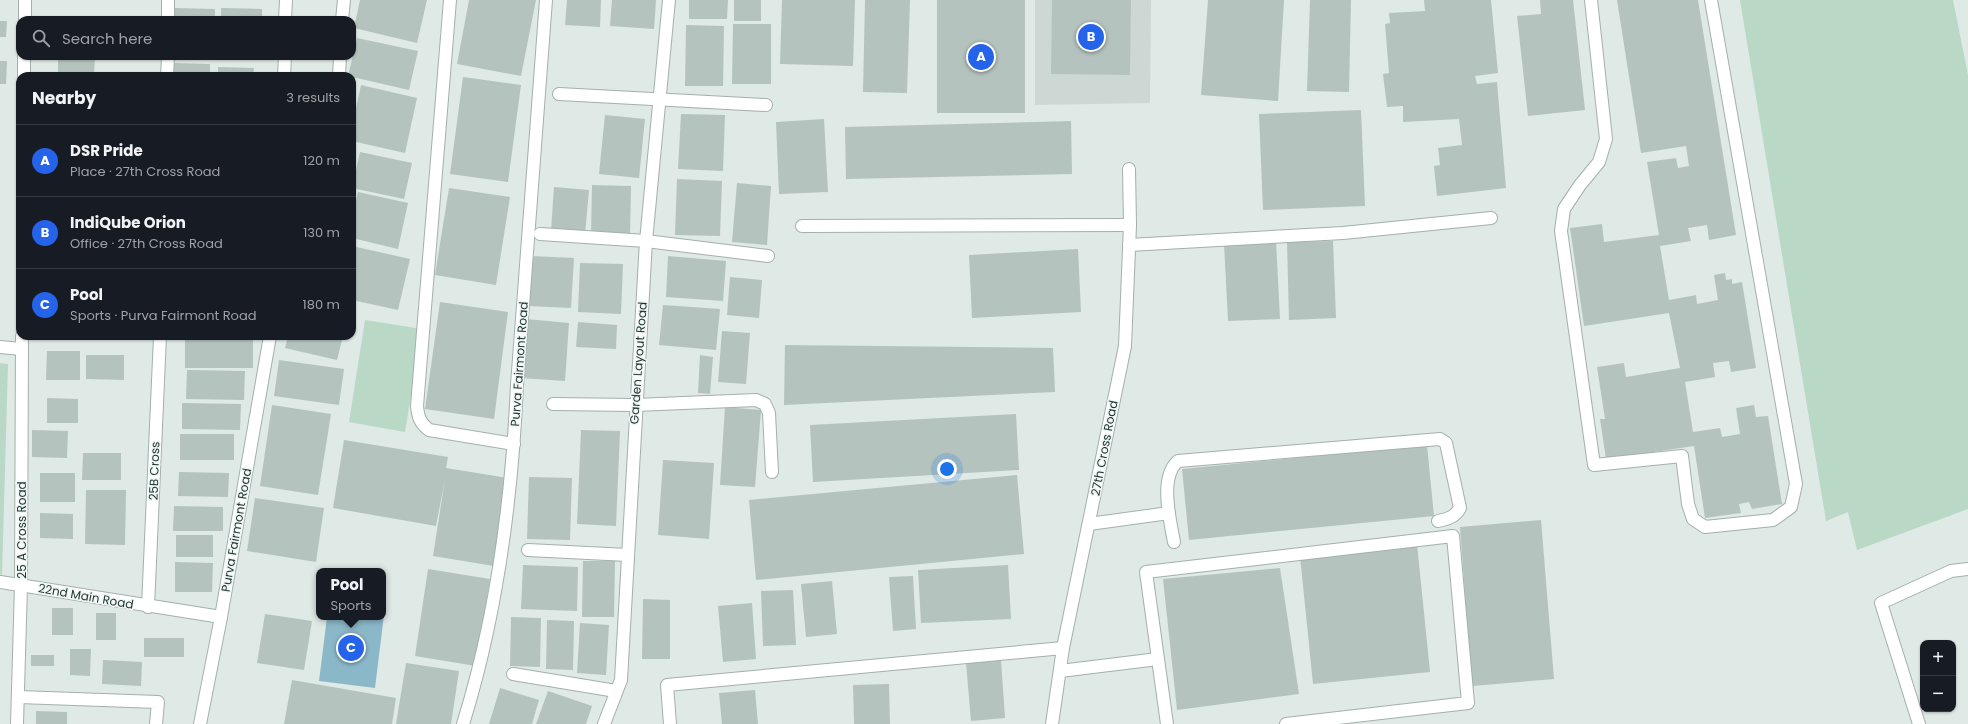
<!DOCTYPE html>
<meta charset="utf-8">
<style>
:root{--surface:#171b24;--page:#242831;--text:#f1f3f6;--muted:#9ea1a6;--line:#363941;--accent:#2563eb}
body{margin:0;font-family:Poppins,sans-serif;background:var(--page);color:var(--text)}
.controls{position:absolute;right:12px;bottom:12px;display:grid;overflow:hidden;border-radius:8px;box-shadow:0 1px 3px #0004}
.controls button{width:36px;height:36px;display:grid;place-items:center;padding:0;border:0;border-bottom:1px solid var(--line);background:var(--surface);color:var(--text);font:20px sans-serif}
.you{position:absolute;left:947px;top:469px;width:14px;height:14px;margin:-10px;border:3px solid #fff;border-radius:50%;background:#1a73e8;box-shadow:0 0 0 6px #1a73e833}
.badge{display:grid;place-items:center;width:26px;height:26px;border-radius:50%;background:var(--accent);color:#fff;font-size:13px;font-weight:700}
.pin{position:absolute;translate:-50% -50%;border:2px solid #fff;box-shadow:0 1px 4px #0006}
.popup{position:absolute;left:316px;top:568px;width:70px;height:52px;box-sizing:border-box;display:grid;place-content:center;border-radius:8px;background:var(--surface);filter:drop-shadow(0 1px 3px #0005);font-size:13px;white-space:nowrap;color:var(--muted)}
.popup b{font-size:15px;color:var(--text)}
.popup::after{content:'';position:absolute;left:50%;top:100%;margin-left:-8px;border:8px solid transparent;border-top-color:var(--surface)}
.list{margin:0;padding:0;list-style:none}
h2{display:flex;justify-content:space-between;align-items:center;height:52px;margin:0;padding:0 16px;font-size:17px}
h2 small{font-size:13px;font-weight:400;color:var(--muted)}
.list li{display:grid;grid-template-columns:26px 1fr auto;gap:12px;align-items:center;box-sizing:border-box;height:72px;padding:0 16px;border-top:1px solid var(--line)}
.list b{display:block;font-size:15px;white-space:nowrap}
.list p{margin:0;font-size:13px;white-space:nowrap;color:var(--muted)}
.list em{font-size:13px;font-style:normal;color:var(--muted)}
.icon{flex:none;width:22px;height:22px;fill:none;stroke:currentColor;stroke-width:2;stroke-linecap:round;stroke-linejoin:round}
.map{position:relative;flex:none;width:1968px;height:724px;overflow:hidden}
.search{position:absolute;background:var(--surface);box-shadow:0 1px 3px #0004;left:16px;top:16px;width:340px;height:44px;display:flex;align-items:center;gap:10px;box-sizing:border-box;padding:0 14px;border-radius:12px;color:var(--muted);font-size:15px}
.panel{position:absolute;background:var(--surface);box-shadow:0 1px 3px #0004;left:16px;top:72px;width:340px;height:268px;border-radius:12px}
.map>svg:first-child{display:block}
.built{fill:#cdd8d5}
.green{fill:#b9d8c6}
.water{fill:#8bb8c9}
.building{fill:#b5c3bf}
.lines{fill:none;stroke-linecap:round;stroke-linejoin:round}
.minor-casing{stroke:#a3b0ad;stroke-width:14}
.minor{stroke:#fff;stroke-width:12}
.labels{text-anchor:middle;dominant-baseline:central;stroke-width:3;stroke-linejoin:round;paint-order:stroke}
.street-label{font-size:12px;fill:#223734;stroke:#eff6f3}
</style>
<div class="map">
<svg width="1968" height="724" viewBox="0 0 1968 724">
<rect width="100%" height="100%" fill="#dfe9e6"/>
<!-- built -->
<path class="built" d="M1035,0h116l-1,103 -115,2z"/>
<!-- green -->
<g class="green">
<path d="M1740,0h213l15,75v434l-111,41 -9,-38 -22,9z"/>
<path d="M365,320l57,9 -17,103 -56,-10z"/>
<path d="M0,363l8,1 -6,211 -2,-1z"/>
</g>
<!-- water -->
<path class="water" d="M383,615h1l-9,73 -56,-7 8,-64h56z"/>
<!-- building -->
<g class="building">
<path d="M360,0h67l-10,43 -63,-15z"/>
<path d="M469,0h67l-15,76 -64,-12z"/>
<path d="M567,0h34l-1,27 -35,-2z"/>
<path d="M612,0h44l-2,29 -44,-3z"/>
<path d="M689,0h39l-1,19h-38z"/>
<rect x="734" y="0" width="27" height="21"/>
<path d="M782,0h73l-2,66 -73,-2z"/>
<path d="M865,0h45l-3,93 -44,-1z"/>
<rect x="937" y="0" width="88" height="113"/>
<path d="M1052,0h79l-1,75 -79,-1z"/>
<path d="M1208,0h76l-6,101 -77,-6z"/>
<path d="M1310,0h41l-2,92 -42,-1z"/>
<path d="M1424,0h67l7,73 -23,3 2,8 20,-2 9,106 -69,8 -3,-30 6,-1 -2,-17 24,-3 -3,-26 -56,3v-16l-16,1 -4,-33 6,-1 -4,-49 5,-1 -1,-10 36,-2z"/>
<path d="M1540,0h33l12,110 -57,6 -11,-100 24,-2z"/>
<path d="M1617,0h81l38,235 -27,5 -2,-15 -19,3 3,13 -31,5 9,54 27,-5 1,9 21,-4 -4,-25 11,-2 1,7 6,-1v5l10,-2 14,86 -25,4 -2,-11 -16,2 2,14 -30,5 8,50 27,-4 2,9 18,-3 -4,-26 18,-3 2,12 12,-1 14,88 -30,5 -3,-7 -10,2 2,9 -36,5 -11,-72 -88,13 -6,-40h5l-8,-52 27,-4 2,14 54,-9 -11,-55 -85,13 -14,-98 32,-4 2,18 55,-7 -12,-73 29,-4 2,10 11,-2 -3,-20 -45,7z"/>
<path d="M175,8l40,1v11h-40z"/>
<path d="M221,8l41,1v11h-41z"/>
<path d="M0,21h7l-1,16h-6z"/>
<path d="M733,24h38v60h-39z"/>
<path d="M686,25l38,1 -1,60h-38z"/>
<path d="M357,38l61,13 -9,39 -61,-14z"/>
<path d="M58,56h37l-1,20h-36z"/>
<path d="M176,56h28v4l-29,-1z"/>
<path d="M0,61h7l-1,23h-6z"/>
<path d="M173,63l37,1v12h-37z"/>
<path d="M218,67l36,1 -1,8h-35z"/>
<path d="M463,77l58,8 -13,97 -58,-8z"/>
<path d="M361,85l56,13 -12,55 -53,-12v-14z"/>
<path d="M1361,110l4,96 -102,4 -4,-96z"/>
<path d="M681,114l44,1 -2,56 -45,-2z"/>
<path d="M605,115l40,4 -6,59 -40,-4z"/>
<path d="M824,119l4,73 -49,2 -3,-72z"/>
<path d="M1071,121l1,53 -226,5 -1,-52z"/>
<path d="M360,152l52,11 -8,36 -52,-11z"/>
<path d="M677,179l45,2 -2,55 -45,-1z"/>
<path d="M737,183l34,3 -4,59 -35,-3z"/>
<path d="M592,185l39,1 -1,50 -39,-1z"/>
<path d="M554,187l35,3 -4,44 -34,-3z"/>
<path d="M449,188l61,9 -14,88 -61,-10z"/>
<path d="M358,192l50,11 -10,46 -46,-11v-19z"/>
<path d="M1276,241l4,78 -52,2 -4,-78z"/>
<path d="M1333,241l3,77 -47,2 -2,-78z"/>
<path d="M352,246l58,13 -12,51 -46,-10z"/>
<path d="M1078,249l3,63 -109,6 -3,-63z"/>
<path d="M530,256l44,2 -3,50 -43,-2z"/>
<path d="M668,256l58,5 -3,40 -57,-4z"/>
<path d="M580,263l43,1 -2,50 -43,-2z"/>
<path d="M730,277l32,3 -3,38 -32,-3z"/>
<path d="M440,302l68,10 -14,107 -69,-10z"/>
<path d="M663,305l57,4 -4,41 -57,-5z"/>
<path d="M526,319l43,4 -4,58 -44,-3z"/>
<path d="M578,322l39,3 -1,24 -40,-2z"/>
<path d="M722,331l28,2 -4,51 -28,-2z"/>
<rect x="82" y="336" width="37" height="4"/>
<path d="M288,336h55l-6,24 -52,-12z"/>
<rect x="185" y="340" width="68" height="28"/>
<path d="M785,345l268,3 2,44 -271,13z"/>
<path d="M47,351h33v29h-34z"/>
<path d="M86,355h38v25l-38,-1z"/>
<path d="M700,355l13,2 -3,37 -12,-1z"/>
<path d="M279,360l65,9 -5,36 -65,-9z"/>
<path d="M187,370l58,1 -1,29 -58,-1z"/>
<path d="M47,398l31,1v24h-31z"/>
<path d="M182,403l59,1 -1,26 -58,-1z"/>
<path d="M272,405l59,9 -13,81 -58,-9z"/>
<path d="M725,407l36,3 -6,77 -35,-2z"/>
<path d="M1016,414l3,56 -206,12 -3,-57z"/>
<path d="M32,430l36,1 -1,27 -35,-1z"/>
<path d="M581,430l39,1 -4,95 -39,-2z"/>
<rect x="180" y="434" width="54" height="26"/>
<path d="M344,440l104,17 -2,11 62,10 -14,88 -61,-10 12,-77 -9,47 -103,-18z"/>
<path d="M1427,445l7,71 -245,24 -7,-71z"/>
<path d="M83,453h38v27h-39z"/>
<path d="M663,460l51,3 -5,76 -51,-4z"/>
<path d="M179,472l50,1 -1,24 -50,-1z"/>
<rect x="40" y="473" width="35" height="29"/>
<path d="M1017,475l7,79 -268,26 -7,-80z"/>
<path d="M529,477l43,1 -2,62 -43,-1z"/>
<path d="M86,490h40l-1,55 -40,-1z"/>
<path d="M255,498l69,10 -8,54 -69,-11z"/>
<path d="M174,506l49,1v24h-50z"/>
<path d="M40,513l33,1v25l-33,-1z"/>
<path d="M1541,520l13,159 -82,7 -12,-159z"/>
<rect x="176" y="535" width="37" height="22"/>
<path d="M1417,544l13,128 -117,12 -13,-128z"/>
<path d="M583,561h32l-1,56h-32z"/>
<path d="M175,562l38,1 -1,29h-37z"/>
<path d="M523,565l55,2 -1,44 -56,-2z"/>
<path d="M1008,565l3,54 -90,4 -3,-53z"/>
<path d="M1280,568l19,126 -122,16 -14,-131z"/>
<path d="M428,569l62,10 -14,87 -61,-10z"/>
<path d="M913,576l3,53 -23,2 -4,-54z"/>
<path d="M832,581l5,53 -31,3 -5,-53z"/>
<path d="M793,590l3,55 -33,1 -2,-55z"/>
<path d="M643,599l27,1v59h-28z"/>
<path d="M752,603l4,56 -33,3 -5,-56z"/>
<rect x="52" y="608" width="21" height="27"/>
<rect x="96" y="613" width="20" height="27"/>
<path d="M265,614l47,7 -8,49 -47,-7z"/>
<path d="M511,617l30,1 -1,49 -30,-1z"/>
<path d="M547,620l27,1 -1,49 -27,-1z"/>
<path d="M580,623l29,2 -3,50 -29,-2z"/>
<rect x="144" y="638" width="40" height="19"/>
<path d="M70,649h21l-1,27 -20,-1z"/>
<rect x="31" y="655" width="23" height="11"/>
<path d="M103,660l39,2 -1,24 -39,-2z"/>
<path d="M1001,660l4,58 -34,3 -5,-58z"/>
<path d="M406,663l53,8 -8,53h-55z"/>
<path d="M292,680l104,18 -4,26h-108z"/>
<path d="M889,684l1,40h-36l-1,-39z"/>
<path d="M500,688l39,12 -7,24h-43z"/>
<path d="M755,690l3,34h-36l-3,-31z"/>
<path d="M548,691l44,15 -6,18h-50z"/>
<path d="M36,711l31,1v12h-31z"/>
</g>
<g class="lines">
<defs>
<g id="minor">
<path d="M450,0l-33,406c1,11 3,17 12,24l85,14"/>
<path d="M1591,0l15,139 -7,23 -19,23 -16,24 -3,22 33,234 88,-9 6,48 5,15 12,8 68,-7 18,-13 5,-23 -85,-484"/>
<path d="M25,20v-20"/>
<path d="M168,20v-20"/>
<path d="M285,20l1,-20"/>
<path d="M342,20l2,-20"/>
<path d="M24,76v-20"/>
<path d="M167,76l1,-20"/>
<path d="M284,76l1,-20"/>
<path d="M339,76l1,-20"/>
<path d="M559,94l207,11"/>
<path d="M802,226l328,-1"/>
<path d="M540,234l106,7 122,15"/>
<path d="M1129,245l214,-12 148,-15"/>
<path d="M0,347l21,2"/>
<path d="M553,404l82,1 121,-5 9,4 4,9 3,59"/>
<path d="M1089,524l80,-11"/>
<path d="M1174,542c-4,-22 -15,-65 4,-81l262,-22 6,4 14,65c-5,9 -12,11 -22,13"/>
<path d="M528,550l100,5"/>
<path d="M0,582l221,35"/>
<path d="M148,607l12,-271"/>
<path d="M1158,659l-12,-87 307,-36 15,167 -182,21"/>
<path d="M1060,671l98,-12 9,65"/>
<path d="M513,674l103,17"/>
<path d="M19,697l139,5 -2,22"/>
<path d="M17,724l4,-139 1,-249"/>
<path d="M200,724l21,-107 49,-281"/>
<path d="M463,724c34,-109 49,-225 54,-339l29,-385"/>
<path d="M604,724l17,-44 25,-439 23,-241"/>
<path d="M670,724l-3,-39 396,-37"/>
<path d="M1052,724l11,-76 62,-302 5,-121 -1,-56"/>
<path d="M1919,724l-38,-121 70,-32 17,-2"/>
</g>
</defs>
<!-- minor casing -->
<use href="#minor" class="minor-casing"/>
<!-- minor -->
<use href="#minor" class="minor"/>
</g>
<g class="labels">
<!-- street labels -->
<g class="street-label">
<text transform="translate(638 363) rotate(-86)">Garden Layout Road</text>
<text transform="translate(519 364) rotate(-86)">Purva Fairmont Road</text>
<text transform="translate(1104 448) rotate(-79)">27th Cross Road</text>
<text transform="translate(154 471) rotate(-88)">25B Cross</text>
<text transform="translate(21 530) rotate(-90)">25 A Cross Road</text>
<text transform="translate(236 530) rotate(-80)">Purva Fairmont Road</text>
<text transform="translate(86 596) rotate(10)">22nd Main Road</text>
</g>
</g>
</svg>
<div class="controls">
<button>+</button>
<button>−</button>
</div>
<div class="you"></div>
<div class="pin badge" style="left:981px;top:57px">A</div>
<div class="pin badge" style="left:1091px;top:37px">B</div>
<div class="pin badge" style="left:351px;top:648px">C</div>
<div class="popup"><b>Pool</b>Sports</div>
<div class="search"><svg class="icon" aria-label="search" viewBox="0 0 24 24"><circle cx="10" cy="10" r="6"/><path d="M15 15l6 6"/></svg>Search here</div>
<section class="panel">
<h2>Nearby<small>3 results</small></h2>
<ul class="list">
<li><span class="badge">A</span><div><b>DSR Pride</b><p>Place · 27th Cross Road</p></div><em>120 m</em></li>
<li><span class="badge">B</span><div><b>IndiQube Orion</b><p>Office · 27th Cross Road</p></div><em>130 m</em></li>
<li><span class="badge">C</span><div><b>Pool</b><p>Sports · Purva Fairmont Road</p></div><em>180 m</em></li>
</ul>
</section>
</div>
